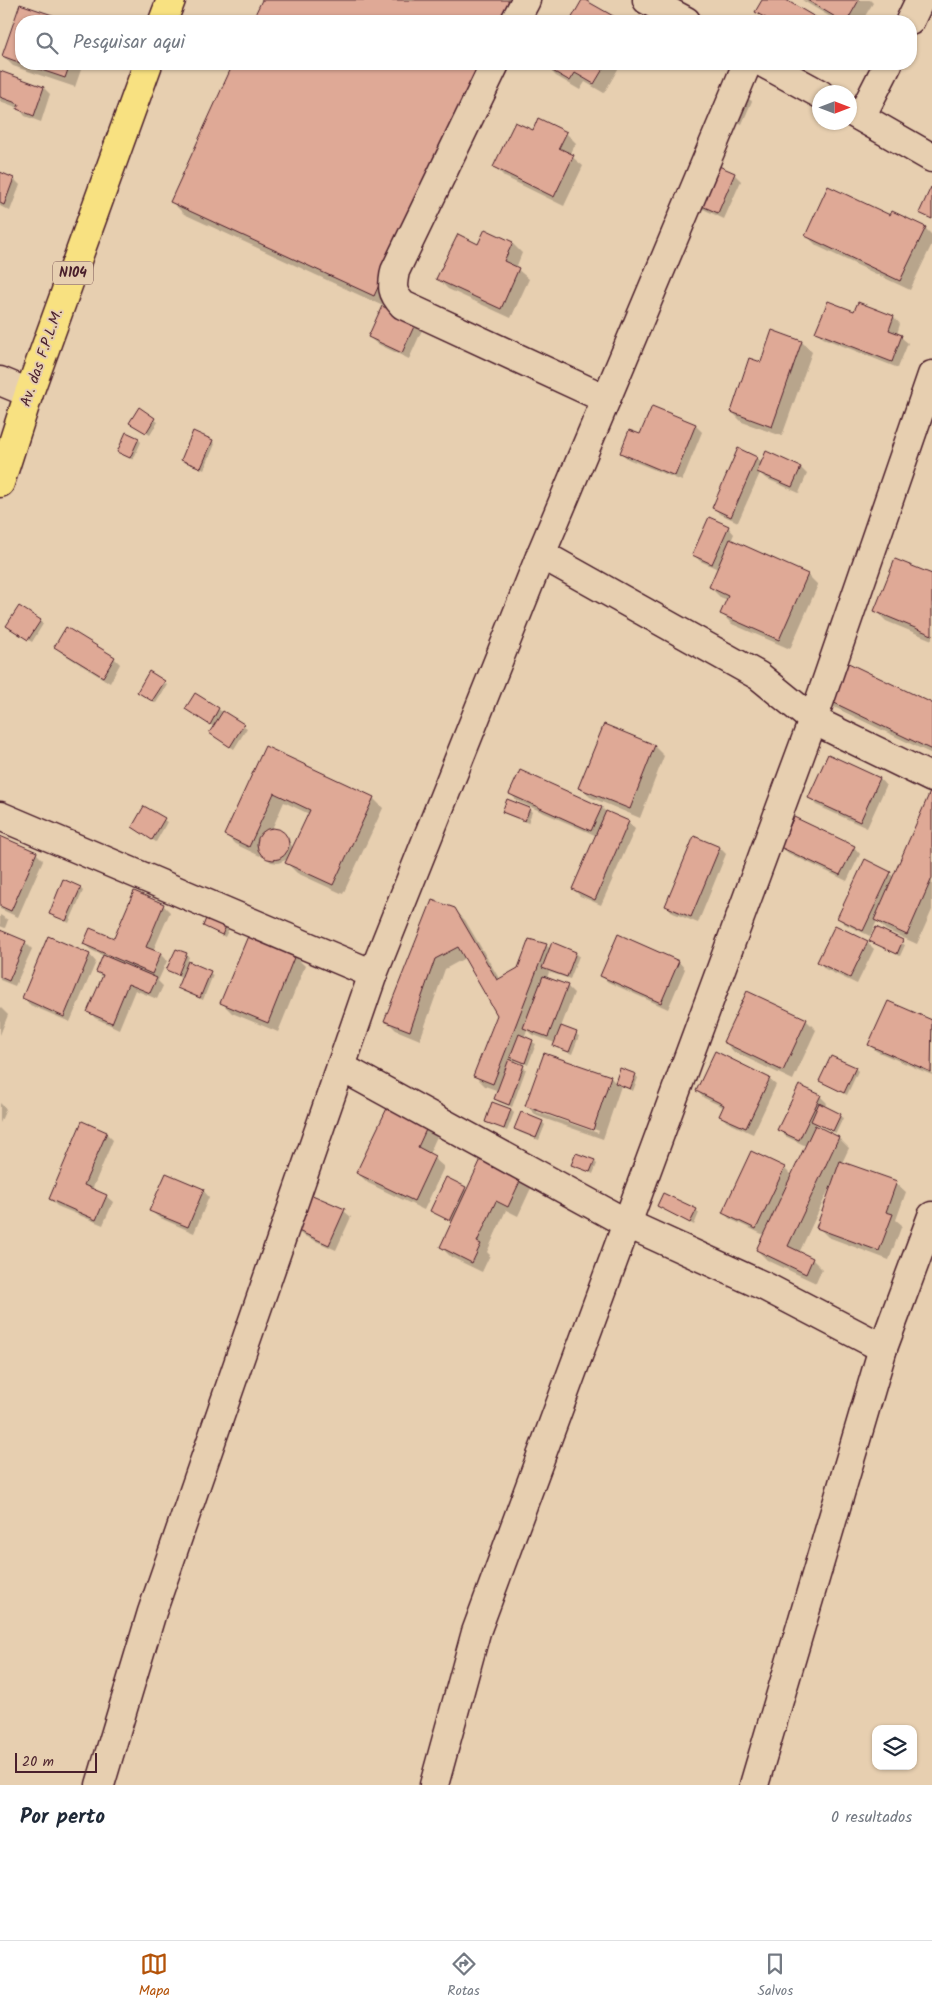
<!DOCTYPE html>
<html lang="pt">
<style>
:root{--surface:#fff;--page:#f2f2f3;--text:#1f2937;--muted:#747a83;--line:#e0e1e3;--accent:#b45309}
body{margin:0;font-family:Kalam,sans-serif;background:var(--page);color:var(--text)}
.controls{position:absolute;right:15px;bottom:15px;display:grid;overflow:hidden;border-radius:10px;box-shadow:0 1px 4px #0004}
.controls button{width:45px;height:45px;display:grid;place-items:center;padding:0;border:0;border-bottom:1px solid var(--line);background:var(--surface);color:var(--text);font:25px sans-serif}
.compass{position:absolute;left:812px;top:85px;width:45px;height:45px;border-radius:50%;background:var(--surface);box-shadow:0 1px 4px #0004;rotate:90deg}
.scale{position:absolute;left:15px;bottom:12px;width:82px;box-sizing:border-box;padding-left:5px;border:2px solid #4a1f2b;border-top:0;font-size:14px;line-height:18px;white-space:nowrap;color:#4a1f2b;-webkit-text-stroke:4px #e7cfb0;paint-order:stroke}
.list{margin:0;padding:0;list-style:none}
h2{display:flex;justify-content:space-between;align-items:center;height:65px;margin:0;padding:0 20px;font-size:21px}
h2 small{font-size:16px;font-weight:400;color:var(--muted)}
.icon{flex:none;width:28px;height:28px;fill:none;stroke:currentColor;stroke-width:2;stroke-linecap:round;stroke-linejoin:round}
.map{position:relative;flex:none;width:932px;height:1785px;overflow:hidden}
.search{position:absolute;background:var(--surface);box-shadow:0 1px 4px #0004;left:15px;right:15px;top:15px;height:55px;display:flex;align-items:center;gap:12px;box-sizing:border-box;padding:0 18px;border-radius:20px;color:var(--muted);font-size:19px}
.sheet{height:155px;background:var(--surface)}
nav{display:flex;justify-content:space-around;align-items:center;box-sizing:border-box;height:70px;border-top:1px solid var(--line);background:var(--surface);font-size:14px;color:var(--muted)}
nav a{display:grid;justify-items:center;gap:2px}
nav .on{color:var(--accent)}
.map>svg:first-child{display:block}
.shadow{fill:#0003;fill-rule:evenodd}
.building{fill:#dfa996;stroke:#4a1f2b}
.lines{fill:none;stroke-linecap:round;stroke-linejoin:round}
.minor-casing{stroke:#4a1f2b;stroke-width:31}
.primary-casing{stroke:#4a1f2b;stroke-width:31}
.minor{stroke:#e7cfb0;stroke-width:28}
.primary{stroke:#f8e181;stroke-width:28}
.labels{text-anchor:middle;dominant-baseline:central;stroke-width:4;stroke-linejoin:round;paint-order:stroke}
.shield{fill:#e7cfb0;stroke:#795453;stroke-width:1}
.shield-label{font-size:14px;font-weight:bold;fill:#4a1f2b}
.street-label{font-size:15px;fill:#4a1f2b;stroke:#e7cfb0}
</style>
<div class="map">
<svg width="932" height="1785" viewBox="0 0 932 1785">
<rect width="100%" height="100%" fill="#e7cfb0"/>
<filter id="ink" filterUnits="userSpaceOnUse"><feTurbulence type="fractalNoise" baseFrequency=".02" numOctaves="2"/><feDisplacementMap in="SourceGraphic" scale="10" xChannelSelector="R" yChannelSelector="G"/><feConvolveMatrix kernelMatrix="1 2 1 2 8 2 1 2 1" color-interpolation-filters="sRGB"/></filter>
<g filter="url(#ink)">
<!-- shadow -->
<g class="shadow">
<path d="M264,0h264l-10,21h-264z"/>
<path d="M763,0h21l35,21h-51l-12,-10z"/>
<path d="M802,0h68l3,3 -11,18h-25z"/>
<path d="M21,6l45,15h-45v43h62l-8,23 -62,-21 -10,-10z"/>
<path d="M234,64h265l-113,246 30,13 6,7 -13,29 -33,-16 -7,-6 14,-31 -199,-92 -13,-13z"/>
<path d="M547,64h74l-17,29 -19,-11 -5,8 -24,-14 -10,-10z"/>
<path d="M0,72l44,16 6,6 -9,28 -16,-6 -6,-8 -19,-7z"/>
<path d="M737,92l15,9 -10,23 -12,-6z"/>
<path d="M533,132l33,1 10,10 -6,12 13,11 -19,40 -59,-29 -10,-10z"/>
<path d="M0,173l14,6 6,6 -10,26 -10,-5z"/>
<path d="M734,174l7,7 -17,38 -21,-10 -7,-7z"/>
<path d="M891,217l34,11 7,7v9l-22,46 -93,-44 -10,-10z"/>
<path d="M512,243l10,10 -6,15 13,11 -18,39 -63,-29 -10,-10 41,-34z"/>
<path d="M859,303l35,14 6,7 -3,10 11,9 -10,25 -75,-30 -6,-7 38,-18z"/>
<path d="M772,332l30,10 10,10 -30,84 -40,-14 -10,-10 29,-48z"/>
<path d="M139,409l19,13 -8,13 -16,-10z"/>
<path d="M695,425l7,7 -20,49 -54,-22 -7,-6 20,-17z"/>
<path d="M138,439l3,3 -8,18 -15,-8z"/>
<path d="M212,441l3,3 -11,26 -22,-11z"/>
<path d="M738,450l19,8 5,5 5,-10 34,15 6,6 -8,19 -34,-15 -5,-5 -22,49 -18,-8 -7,-7z"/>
<path d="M728,527l6,7 -3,7 77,34 10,10 -28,64 -58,-25 -10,-10 6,-14 -8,-3 -10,-10 8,-18 -18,-8 -6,-6z"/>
<path d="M932,576v64l-46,-19 -10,-10z"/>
<path d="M40,621l3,3 -11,18 -21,-13z"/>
<path d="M56,647l58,11 6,6 -10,19 -48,-30z"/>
<path d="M164,682l3,3 -11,18 -14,-8z"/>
<path d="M824,697l108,7v50l-98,-47z"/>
<path d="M187,709h31l29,19 -13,21 -24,-16 4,-6z"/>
<path d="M654,746l10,10 -24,62 -50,-21 -10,-10z"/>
<path d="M265,748l108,50 10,10 -40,86 -46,-21 -10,-10 1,-4 -10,4 -7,-1 -10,-9 -1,3 -25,-12 -10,-10zM284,802l25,12 -16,35 -4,-10 -3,-3 -7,-6 -7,-1z"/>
<path d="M829,756l51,23 6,7 -19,42 -51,-23 -6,-7z"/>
<path d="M521,772l81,36 4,4 22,10 7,7 -34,76 -21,-9 -7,-7 24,-53 -80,-35 -6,-7z"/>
<path d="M932,795v115l-15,34 -31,-14 -9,-9 -7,15 -25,-12 -7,-6 52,-45 4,5z"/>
<path d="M145,808l22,14 -11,20 -23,-15z"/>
<path d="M529,809l3,3 -4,11 -22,-9 -3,-2z"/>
<path d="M0,837l36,16 7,7 -25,57 -18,-8z"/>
<path d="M781,846l73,1 6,7 -13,27 -59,-28z"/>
<path d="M720,848l6,6 -28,69 -25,-10 -6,-7z"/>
<path d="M80,888l3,3 -14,32 -19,-10z"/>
<path d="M163,905l7,7 -17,39 7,3 7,7 -9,20 5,5 -6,13 -22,-9 -16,39 -24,-11 -6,-7 14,-33 -6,-6 7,-16 -13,-6 -7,-6 30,-5z"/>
<path d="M455,910l10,10 35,60 19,-11 27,-24 4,4 26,4 3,3 -9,23 -21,-7 -2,6 20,8 7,7 -13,34 18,9 -7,18 -15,-6 -3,-3 1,-2 -24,-9 -4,-4 -3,8 12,6 -8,21 -12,-5 -2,3 12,6 -14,38 -13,-5 -3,-3 3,-8 -14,-5 -10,-10 23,-61 -33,-57 -20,11 -25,71 -24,-10 -10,-10z"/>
<path d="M0,915l8,5 -3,8 -5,-2z"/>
<path d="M231,924l-6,13 -21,-11z"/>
<path d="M876,929l29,16 -5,11 -29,-15z"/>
<path d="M0,932l25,10 7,7 -17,37 -15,-6z"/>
<path d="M619,935l60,27 6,7 -17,40 -60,-27 -7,-6z"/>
<path d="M248,937l47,19 10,10 -27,66 -46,-19 -10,-10z"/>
<path d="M49,938l41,17 6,7 -26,60 -40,-17 -7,-7z"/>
<path d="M867,942l7,7 -17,35 -32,-15 -6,-7z"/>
<path d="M186,954l3,3 -2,5 26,13 -10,25 -21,-9 -3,-3 4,-10 -15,-8z"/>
<path d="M888,1002l44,19v54l-56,-24 -6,-6z"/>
<path d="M0,1007l8,8 -8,20z"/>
<path d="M806,1020l10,10 -23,50 -59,-28 -9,-10z"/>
<path d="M855,1068l3,3 -11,24 -27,-14z"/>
<path d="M635,1075l3,3 -5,13 -12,-5 -18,53 -66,-23 -10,-10 83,-29 6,6zM537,1109l62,22 -1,2 -61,-21z"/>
<path d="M769,1079l7,6 -23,49 -26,-12 -6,-6 4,-8 -21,-10 -7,-7z"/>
<path d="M820,1096l7,7 -3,4 19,11 -7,15 -20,-9 -1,3 24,11 10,10 -7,15 54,20 10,9 -10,28 6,5 -13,35 -61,-23 -10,-10 13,-37 -2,-1 -30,64 13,6 10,10 -6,14 -49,-23 -10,-10 7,-15 -34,-16 -7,-7 61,-44 8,8 14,-30 -21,-10 -6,-7z"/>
<path d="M0,1103l6,6 -6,14z"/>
<path d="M511,1110l3,3 -7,18 -20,-10z"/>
<path d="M429,1122l10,10 -10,22 15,13 -20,43 -56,-27 -10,-10z"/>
<path d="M542,1122l3,3 -6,15 -20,-8 -3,-3z"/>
<path d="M106,1133l7,7 -21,50 14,6 7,6 -10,23 -46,-19 -7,-7z"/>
<path d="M594,1161l3,3 -4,10 -20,-10z"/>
<path d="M521,1178l10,10 -13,28 -12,-6 -19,42 3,3 -8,17 -31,-15 -10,-10 12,-25 -21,-11 15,-32 21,12z"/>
<path d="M203,1190l6,7 -15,36 -36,-16 -7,-6z"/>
<path d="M658,1206l38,4 3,3 -5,12z"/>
<path d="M344,1211l7,6 -15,33 -34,-15 -6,-6z"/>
</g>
<!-- building -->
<g class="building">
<path d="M262,0h247l-9,21h-248z"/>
<path d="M582,0h3l37,21h-52z"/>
<path d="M762,0h24l36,21h-51l-16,-9z"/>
<path d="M807,0h52l-12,21h-5z"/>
<path d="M20,4l50,17h-49v42l-19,-7z"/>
<path d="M24,64h46l-5,14z"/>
<path d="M233,64h247l-106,232 -204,-94z"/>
<path d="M545,64h61l-12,20 -19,-11 -5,8 -26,-15z"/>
<path d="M0,71l44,16 -10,29 -17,-7 2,-5 -19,-7z"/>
<path d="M538,118l29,14 -8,16 15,7 -20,42 -61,-30 22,-45 18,8z"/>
<path d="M712,163l23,10 -17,40 -23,-10z"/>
<path d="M0,172l14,6 -10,27 -4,-2z"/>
<path d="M828,186l62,29 2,-4 34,16 -26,54 -95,-45z"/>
<path d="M931,187l1,1v31l-13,-6z"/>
<path d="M485,229l28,13 -9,19 15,7 -18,41 -65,-30 22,-45 20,10z"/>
<path d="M828,301l26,10 4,-9 36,14 -5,14 13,5 -10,27 -77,-30z"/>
<path d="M382,306l34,16 -14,31 -34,-16z"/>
<path d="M772,330l30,11 -30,86 -41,-15 18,-54 12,4z"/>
<path d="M652,406l44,18 -21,52 -55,-23 9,-23 11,4z"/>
<path d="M139,407l16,11 -9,15 -17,-10z"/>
<path d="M193,431l20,9 -12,28 -20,-8z"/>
<path d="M126,432l13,6 -9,20 -13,-6z"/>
<path d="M738,448l19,9 -26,60 -19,-9z"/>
<path d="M766,451l35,16 -9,20 -35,-15z"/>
<path d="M709,517l20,9 -17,38 -20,-9z"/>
<path d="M730,539l78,35 -29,66 -59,-26 8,-18 -19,-9z"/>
<path d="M895,559l37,15v61l-58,-24z"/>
<path d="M19,606l22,14 -13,20 -22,-14z"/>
<path d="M66,627l49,30 -12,20 -49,-30z"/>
<path d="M840,659l92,44v47l-110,-53z"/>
<path d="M149,671l16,10 -13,20 -15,-9z"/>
<path d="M195,693l24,15 -9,17 -25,-16z"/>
<path d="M223,711l21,13 -14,23 -21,-14z"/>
<path d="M604,724l51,21 -25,64 -52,-21z"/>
<path d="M265,746l109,51 -41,88 -48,-22 25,-53 -36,-17 -25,54 -25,-12z"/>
<path d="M828,754l52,24 -20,44 -52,-24z"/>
<path d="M520,770l82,37 -11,24 -82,-37z"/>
<path d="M930,792l2,1v85l-25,57 -33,-15z"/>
<path d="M507,799l23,9 -5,13 -23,-9z"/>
<path d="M144,806l21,12 -13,22 -20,-13z"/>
<path d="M606,811l23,10 -34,79 -23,-11z"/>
<path d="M794,817l61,29 -15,29 -60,-28z"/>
<circle cx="273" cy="844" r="16"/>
<path d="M0,836l37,16 -26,59 -11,-5z"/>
<path d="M694,836l26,11 -29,70 -26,-11z"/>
<path d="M865,859l26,13 -28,59 -26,-13z"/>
<path d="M63,879l18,8 -15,34 -17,-7z"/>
<path d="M134,891l30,13 -18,43 15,6 -9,21 -69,-30 7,-16 24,10z"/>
<path d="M432,900l23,8 42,72 21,-12 11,-29 18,5 -54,140 -20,-8 24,-61 -39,-68 -23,12 -25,72 -26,-10z"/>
<path d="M209,911l20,9 -7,15 -19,-9z"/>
<path d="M835,925l33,16 -18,37 -33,-16z"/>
<path d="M876,927l27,13 -6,14 -28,-13z"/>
<path d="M0,930l26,11 -17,40 -9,-4z"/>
<path d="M618,934l61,27 -18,42 -61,-27z"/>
<path d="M48,936l42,18 -26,63 -42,-19z"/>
<path d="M248,936l47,19 -27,68 -48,-20z"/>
<path d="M552,942l24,10 -9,25 -25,-9z"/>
<path d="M176,949l11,4 -9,22 -12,-5z"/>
<path d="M103,955l54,23 -7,15 -22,-9 -16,39 -25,-11 16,-37 -7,-3z"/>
<path d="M188,961l23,10 -11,27 -23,-10z"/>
<path d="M543,976l25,9 -20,52 -25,-9z"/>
<path d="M747,991l60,28 -24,52 -60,-29z"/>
<path d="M888,1001l44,19 -1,52 -63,-27z"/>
<path d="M561,1026l16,6 -8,20 -16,-6z"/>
<path d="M519,1034l14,6 -8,23 -15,-6z"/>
<path d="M715,1051l55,27 -24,50 -27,-12 5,-11 -28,-14z"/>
<path d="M544,1053l67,23 -18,54 -68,-24z"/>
<path d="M831,1056l25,11 -12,26 -25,-12z"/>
<path d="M509,1059l15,6 -15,40 -15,-6z"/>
<path d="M620,1068l16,6 -6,15 -15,-6z"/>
<path d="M799,1085l22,10 -22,45 -22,-10z"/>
<path d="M390,1102l40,19 -12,26 17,9 -21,45 -58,-28z"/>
<path d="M492,1102l19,7 -7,20 -19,-7z"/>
<path d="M819,1103l22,11 -8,17 -22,-10z"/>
<path d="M521,1112l22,9 -7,17 -22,-9z"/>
<path d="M82,1121l25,11 -23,53 23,10 -11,25 -47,-21z"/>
<path d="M815,1125l24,12 -51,109 25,12 -7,16 -50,-24z"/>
<path d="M751,1151l34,16 -29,62 -34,-16z"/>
<path d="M576,1153l19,7 -5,12 -19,-7z"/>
<path d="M482,1157l40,20 -14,30 -12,-6 -19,41 4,2 -9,19 -32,-16z"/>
<path d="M840,1161l57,20 -11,31 7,2 -14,37 -63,-23z"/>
<path d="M166,1173l38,16 -16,38 -39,-16z"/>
<path d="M446,1177l20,10 -16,34 -20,-10z"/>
<path d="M663,1193l34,16 -7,14 -33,-17z"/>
<path d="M310,1194l35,15 -16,36 -35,-16z"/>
</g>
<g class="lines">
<defs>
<g id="minor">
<path d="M647,0l39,21"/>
<path d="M515,21l11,-21"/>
<path d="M910,21l10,-21"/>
<path d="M495,64l-100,207c-3,16 -4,21 8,34l203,94"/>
<path d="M765,64l55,30"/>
<path d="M850,111l82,47"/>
<path d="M861,117l27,-53"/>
<path d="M0,381l29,12"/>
<path d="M541,554l218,122 54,44 119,58"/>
<path d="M0,816l373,158"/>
<path d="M341,1067l287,157 138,63 117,61"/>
<path d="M100,1785l52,-173 221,-638 168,-420 206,-490"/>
<path d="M434,1785l42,-153 337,-912 119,-345"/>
<path d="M754,1785l129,-437 49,-132"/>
</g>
<g id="primary">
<path d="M163,21l8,-21"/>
<path d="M0,483l29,-90 119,-329"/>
</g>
</defs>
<!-- minor casing -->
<use href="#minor" class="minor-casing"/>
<!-- primary casing -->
<use href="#primary" class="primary-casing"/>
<!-- minor -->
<use href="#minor" class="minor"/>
<!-- primary -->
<use href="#primary" class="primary"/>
</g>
</g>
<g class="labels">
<!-- shield labels -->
<rect class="shield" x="53" y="261.5" width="40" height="23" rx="4"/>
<g class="shield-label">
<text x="73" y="273">N104</text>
</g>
<!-- street labels -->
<g class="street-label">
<text transform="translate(42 358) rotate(-71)">Av. das F.P.L.M.</text>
</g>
</g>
</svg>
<div class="controls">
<button><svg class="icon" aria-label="layers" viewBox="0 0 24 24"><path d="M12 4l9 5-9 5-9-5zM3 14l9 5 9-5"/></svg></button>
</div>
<svg class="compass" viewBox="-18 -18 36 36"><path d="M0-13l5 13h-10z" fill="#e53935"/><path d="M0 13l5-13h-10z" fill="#747a83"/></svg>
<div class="scale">20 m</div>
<div class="search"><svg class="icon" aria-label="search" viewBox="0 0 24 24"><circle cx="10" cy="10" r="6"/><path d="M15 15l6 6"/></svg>Pesquisar aqui</div>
</div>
<section class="sheet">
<h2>Por perto<small>0 resultados</small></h2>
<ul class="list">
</ul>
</section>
<nav>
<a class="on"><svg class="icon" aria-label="map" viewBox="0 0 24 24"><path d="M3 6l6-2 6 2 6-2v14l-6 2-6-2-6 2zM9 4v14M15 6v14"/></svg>Mapa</a>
<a><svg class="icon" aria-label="directions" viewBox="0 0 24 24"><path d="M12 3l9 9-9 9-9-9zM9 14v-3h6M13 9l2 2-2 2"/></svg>Rotas</a>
<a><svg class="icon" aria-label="saved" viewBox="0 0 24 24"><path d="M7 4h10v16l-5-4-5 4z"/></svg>Salvos</a>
</nav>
